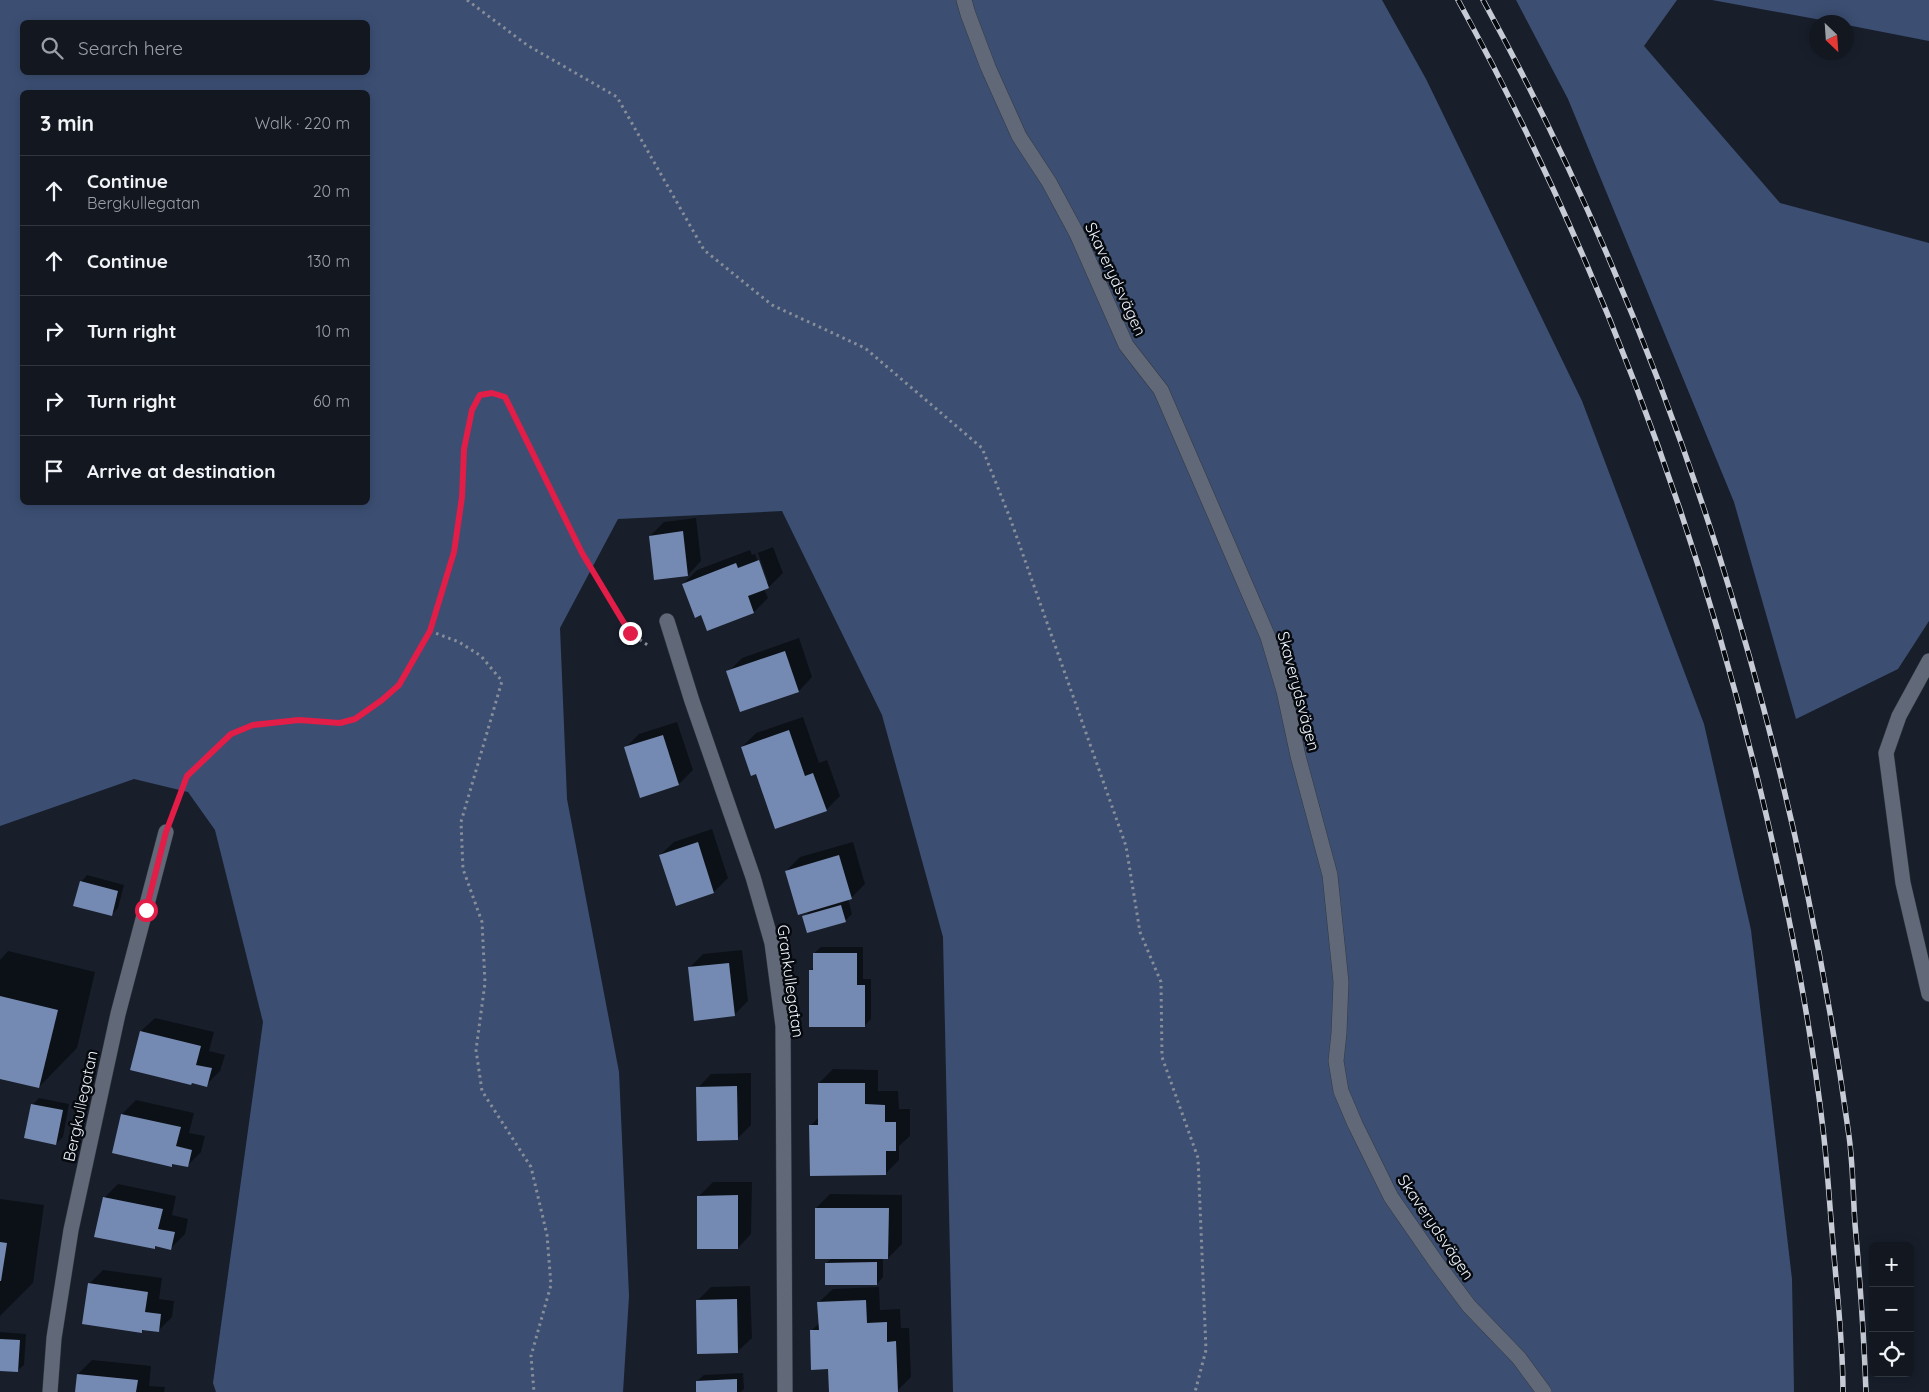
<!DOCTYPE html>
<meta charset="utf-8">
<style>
:root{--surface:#121720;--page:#1f242d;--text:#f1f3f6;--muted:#9c9fa5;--line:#31363e}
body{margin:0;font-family:Quicksand,sans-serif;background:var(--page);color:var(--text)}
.controls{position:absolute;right:15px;bottom:15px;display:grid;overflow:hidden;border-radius:8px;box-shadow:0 2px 12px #0003}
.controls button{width:45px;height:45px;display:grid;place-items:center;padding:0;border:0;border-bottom:1px solid var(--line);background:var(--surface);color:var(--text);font:25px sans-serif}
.compass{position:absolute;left:1809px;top:15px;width:45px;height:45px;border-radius:50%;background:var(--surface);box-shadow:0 2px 12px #0003;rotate:155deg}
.stop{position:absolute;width:15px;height:15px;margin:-11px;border:4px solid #e11d48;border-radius:50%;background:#fff}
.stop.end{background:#e11d48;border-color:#fff;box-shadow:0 1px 5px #0008}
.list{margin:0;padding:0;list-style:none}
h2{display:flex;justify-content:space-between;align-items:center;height:65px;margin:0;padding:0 20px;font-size:21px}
h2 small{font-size:16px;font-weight:400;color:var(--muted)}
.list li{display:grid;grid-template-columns:32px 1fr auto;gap:15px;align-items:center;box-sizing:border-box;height:70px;padding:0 20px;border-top:1px solid var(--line)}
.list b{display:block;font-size:19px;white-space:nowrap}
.list p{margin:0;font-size:16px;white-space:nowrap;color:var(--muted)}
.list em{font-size:16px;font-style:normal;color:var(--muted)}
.icon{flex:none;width:28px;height:28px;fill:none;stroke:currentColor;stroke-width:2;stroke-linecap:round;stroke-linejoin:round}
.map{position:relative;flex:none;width:1929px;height:1392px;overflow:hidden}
.search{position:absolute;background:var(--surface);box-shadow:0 2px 12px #0003;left:20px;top:20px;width:350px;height:55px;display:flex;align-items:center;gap:12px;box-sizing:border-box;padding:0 18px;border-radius:8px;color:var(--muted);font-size:19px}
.panel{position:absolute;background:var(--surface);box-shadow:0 2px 12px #0003;left:20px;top:90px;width:350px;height:415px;border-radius:8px}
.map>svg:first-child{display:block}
.forest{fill:#3c4f73;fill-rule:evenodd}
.shadow{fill:#0007;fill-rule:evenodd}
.building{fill:#758ab2}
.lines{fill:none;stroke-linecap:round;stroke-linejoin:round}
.minor-casing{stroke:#333842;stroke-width:16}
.path{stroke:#888e99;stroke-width:3;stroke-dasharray:2.5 4;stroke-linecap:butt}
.minor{stroke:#616978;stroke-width:15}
.rail-casing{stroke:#c6cbd5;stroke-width:5.5}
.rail{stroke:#06090e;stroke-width:4;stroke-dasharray:11;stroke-linecap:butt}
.route{stroke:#e11d48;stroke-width:6}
.labels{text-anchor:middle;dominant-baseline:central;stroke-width:5;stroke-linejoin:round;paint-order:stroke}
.street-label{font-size:16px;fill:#eff4fd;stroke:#06090e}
</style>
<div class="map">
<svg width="1929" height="1392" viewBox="0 0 1929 1392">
<rect width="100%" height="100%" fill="#181f2b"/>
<!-- forest -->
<g class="forest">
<path d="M0,0h1382l44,79 156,322 122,323 47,206 41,349 2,113h-841l-10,-455 -61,-222 -100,-204 -164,8 -58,109 7,171 52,273 10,224 -6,96h-407l-3,-9 50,-361 -48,-192 -27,-38 -54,-13 -134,47zM22,22h346v50h-346zM22,92h346v410h-346z"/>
<path d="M1516,0h161l-33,46 136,157 149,40v378l-31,48 -102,50 -62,-217 -166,-403z"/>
<path d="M1712,0h217v41l-82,-16 -1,-3h-14z"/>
</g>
<!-- shadow -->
<g class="shadow">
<path d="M696,518l5,43 -13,14 -38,-39 14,-14z"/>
<path d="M773,547l10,26 -14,14 -5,2 4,9 -14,14 -52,2 -19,-30 14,-14 53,-20 2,5zM758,553l10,29h-2l-11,-28z"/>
<path d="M799,638l13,39 -13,14 -58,20 -13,-39 14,-14z"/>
<path d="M803,717l16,46 8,-3 13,36 -14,14 -69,-37 -15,-26 14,-14z"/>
<path d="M677,722l16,48 -14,14 -54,-36 14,-14z"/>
<path d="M712,829l16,49 -14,14 -38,12 -16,-49 14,-13z"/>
<path d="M853,842l12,42 -14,14 -3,1 4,15 -7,7 -41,-4 6,-6 -24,-40 14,-14z"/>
<path d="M87,875l37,10 -6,23 -7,7 -30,-33z"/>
<path d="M821,947h42v32h8v40l-7,7 -54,-55 4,-4v-14z"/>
<path d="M742,950l6,51 -14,14 -45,-47 14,-14z"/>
<path d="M8,951l87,21 -18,76 -38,39 -39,-10v-117z"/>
<path d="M155,1018l59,14 -5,19 16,4 -5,16 -14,14 -65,-54z"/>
<path d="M833,1069l45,1v21h20l1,18h11v27l-11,10v14l-14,14 -74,-49 8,-8v-34z"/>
<path d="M751,1073v52l-14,14 -39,-51 13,-14z"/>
<path d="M39,1098l30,6 -6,33 -7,7 -24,-39z"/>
<path d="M136,1100l58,13 -5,20 16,3 -4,16 -14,14 -13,-3 -3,3 -49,-52z"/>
<path d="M713,1182h39l-1,52 -13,14 -39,-52z"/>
<path d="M118,1184l58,12 -4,19 16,4 -3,15 -14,14 -14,-3 -3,3 -50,-50z"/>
<path d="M830,1194l72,1v49l-14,14h-5v19l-6,7 -51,-21 6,-5 -16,-50z"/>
<path d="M0,1199l44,6 -11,78 -33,33z"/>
<path d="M103,1270l59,8 -3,21 15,2 -2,16 -14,14 -14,-2 -2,3 -53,-48z"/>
<path d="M750,1286l2,52 -14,13 -41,-50 14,-14z"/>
<path d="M879,1287l1,23 20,-1 1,19h8l2,49 -14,14 -67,1 -1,-24 -18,-37 9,-9 -1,-20 14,-13z"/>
<path d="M0,1332l26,2 -2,31 -7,6 -17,-1z"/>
<path d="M92,1360l59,6 -2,20 16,1 -1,5h-88l2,-18z"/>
<path d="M743,1373l1,16 -4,3h-43v-11l7,-6z"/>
</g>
<!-- building -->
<g class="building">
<path d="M683,531l5,45 -34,4 -5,-44z"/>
<path d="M759,560l10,28 -21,8 6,17 -47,18 -6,-16 -6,3 -13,-34 54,-21 2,5z"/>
<path d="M785,651l14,41 -59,20 -14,-41z"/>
<path d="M789,730l16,46 8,-3 14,38 -52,18 -19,-55 -5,2 -10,-29z"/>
<path d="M663,735l16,50 -39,13 -16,-51z"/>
<path d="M698,842l16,51 -38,13 -17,-51z"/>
<path d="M839,855l13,44 -54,16 -13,-44z"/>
<path d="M80,881l38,10 -6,25 -39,-10z"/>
<path d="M841,905l5,17 -39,11 -5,-17z"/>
<path d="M813,953h44v32h8v42h-56v-57h4z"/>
<path d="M729,963l6,53 -41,5 -6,-54z"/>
<path d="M0,996l58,14 -19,78 -39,-9z"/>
<path d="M140,1031l61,15 -5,19 16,3 -5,19 -15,-4 -1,2 -61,-15z"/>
<path d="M818,1083h47v21l20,1v17h11v29h-10v24l-76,1 -1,-51h9z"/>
<path d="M737,1086l1,54 -41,1 -1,-54z"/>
<path d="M31,1104l32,6 -7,35 -32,-7z"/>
<path d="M121,1114l60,13 -5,19 16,4 -4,17 -16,-3v3l-60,-14z"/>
<path d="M738,1195v54h-41v-53z"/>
<path d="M103,1197l60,12 -5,20 17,3 -4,18 -16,-4v3l-61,-12z"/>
<path d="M815,1208h74l-1,51h-73z"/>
<path d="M0,1242l7,1 -6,38h-1z"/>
<path d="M877,1262v23h-52v-22z"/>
<path d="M88,1283l60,9 -3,20 16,2 -2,18 -17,-2v3l-60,-9z"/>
<path d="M737,1299l1,54 -41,1 -1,-54z"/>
<path d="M866,1300l1,23 20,-1v20l9,-1 2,51h-69l-1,-23 -17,1 -1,-40h9l-2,-28z"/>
<path d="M0,1339l20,1 -2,32 -18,-1z"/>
<path d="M77,1374l61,6 -2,12h-61z"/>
<path d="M737,1379v13h-41v-11z"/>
</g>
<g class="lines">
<defs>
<g id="minor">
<path d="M964,0l4,14 20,53 31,69 30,46 28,52 49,111 35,45 107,247 16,54 14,65 32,119 11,107 -2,51 -3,28 5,30 14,33 36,73 45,65 33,44 50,52 25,34"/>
<path d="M667,621l25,80 61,176 19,66 11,83 2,366"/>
<path d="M1929,661l-30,55 -13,37 17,130 26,111"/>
<path d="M50,1392l4,-54 17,-108 47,-216 48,-182"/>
</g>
</defs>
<!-- minor casing -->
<use href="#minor" class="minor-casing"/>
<!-- path -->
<g class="path">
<path d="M467,0l60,45 90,52 87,153 68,55 93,43 117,100 28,70 116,328 14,86 21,50 1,75 36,101 8,192 -11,42"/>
<path d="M430,631l29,11 22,14 21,25 -41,141 2,47 19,53 3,61 -9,67 6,41 49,76 16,68 4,50 -20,71 3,36"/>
<path d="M174,811l13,-35 44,-42 22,-9 46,-5 41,3 15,-4 27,-19 17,-15 31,-54 24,-79 8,-55 2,-48 8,-39 8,-15 11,-2 14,4 77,156 48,80 19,13"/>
</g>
<!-- minor -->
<use href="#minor" class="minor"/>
<defs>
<g id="rail">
<path d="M1458,0c142,259 245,539 311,827 23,100 42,200 54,302 4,34 6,68 9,102 4,54 11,107 11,161"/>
<path d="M1483,0c192,350 312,741 366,1136 4,29 4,59 6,88 5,56 9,112 11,168"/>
</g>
</defs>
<!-- rail casing -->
<use href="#rail" class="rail-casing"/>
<!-- rail -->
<use href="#rail" class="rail"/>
</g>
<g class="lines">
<!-- route -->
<path class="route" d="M146,910l20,-78 21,-56 44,-42 22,-9 46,-5 41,3 15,-4 27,-19 17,-15 31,-54 24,-79 8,-55 2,-48 8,-39 8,-15 12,-2 13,4 77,156 48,80"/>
</g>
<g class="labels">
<!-- street labels -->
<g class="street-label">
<text transform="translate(1116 279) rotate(65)">Skaverydsvägen</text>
<text transform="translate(1299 691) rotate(75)">Skaverydsvägen</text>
<text transform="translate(791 981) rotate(82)">Grankullegatan</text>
<text transform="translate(80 1106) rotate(-78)">Bergkullegatan</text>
<text transform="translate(1436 1227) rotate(56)">Skaverydsvägen</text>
</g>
</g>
</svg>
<div class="controls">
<button>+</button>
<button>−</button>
<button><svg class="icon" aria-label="locate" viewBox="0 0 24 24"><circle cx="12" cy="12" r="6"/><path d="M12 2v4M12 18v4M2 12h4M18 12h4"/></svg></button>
</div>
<svg class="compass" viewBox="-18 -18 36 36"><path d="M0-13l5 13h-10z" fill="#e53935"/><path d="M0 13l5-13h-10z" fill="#9c9fa5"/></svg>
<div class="stop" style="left:146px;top:910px"></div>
<div class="stop end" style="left:630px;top:633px"></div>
<div class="search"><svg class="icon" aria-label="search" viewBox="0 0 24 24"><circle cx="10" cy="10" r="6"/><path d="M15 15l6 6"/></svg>Search here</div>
<section class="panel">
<h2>3 min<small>Walk · 220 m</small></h2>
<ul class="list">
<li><svg class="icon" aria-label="ahead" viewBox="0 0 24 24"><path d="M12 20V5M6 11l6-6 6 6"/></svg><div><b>Continue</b><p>Bergkullegatan</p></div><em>20 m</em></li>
<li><svg class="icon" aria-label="ahead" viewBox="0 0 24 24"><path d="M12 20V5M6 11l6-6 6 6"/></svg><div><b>Continue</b></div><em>130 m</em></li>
<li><svg class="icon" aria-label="right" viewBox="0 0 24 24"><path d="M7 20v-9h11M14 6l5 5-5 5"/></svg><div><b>Turn right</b></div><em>10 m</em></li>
<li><svg class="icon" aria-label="right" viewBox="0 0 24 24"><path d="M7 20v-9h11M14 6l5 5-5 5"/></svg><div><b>Turn right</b></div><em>60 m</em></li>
<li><svg class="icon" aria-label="arrive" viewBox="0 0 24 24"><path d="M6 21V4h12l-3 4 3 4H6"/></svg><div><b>Arrive at destination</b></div></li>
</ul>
</section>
</div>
